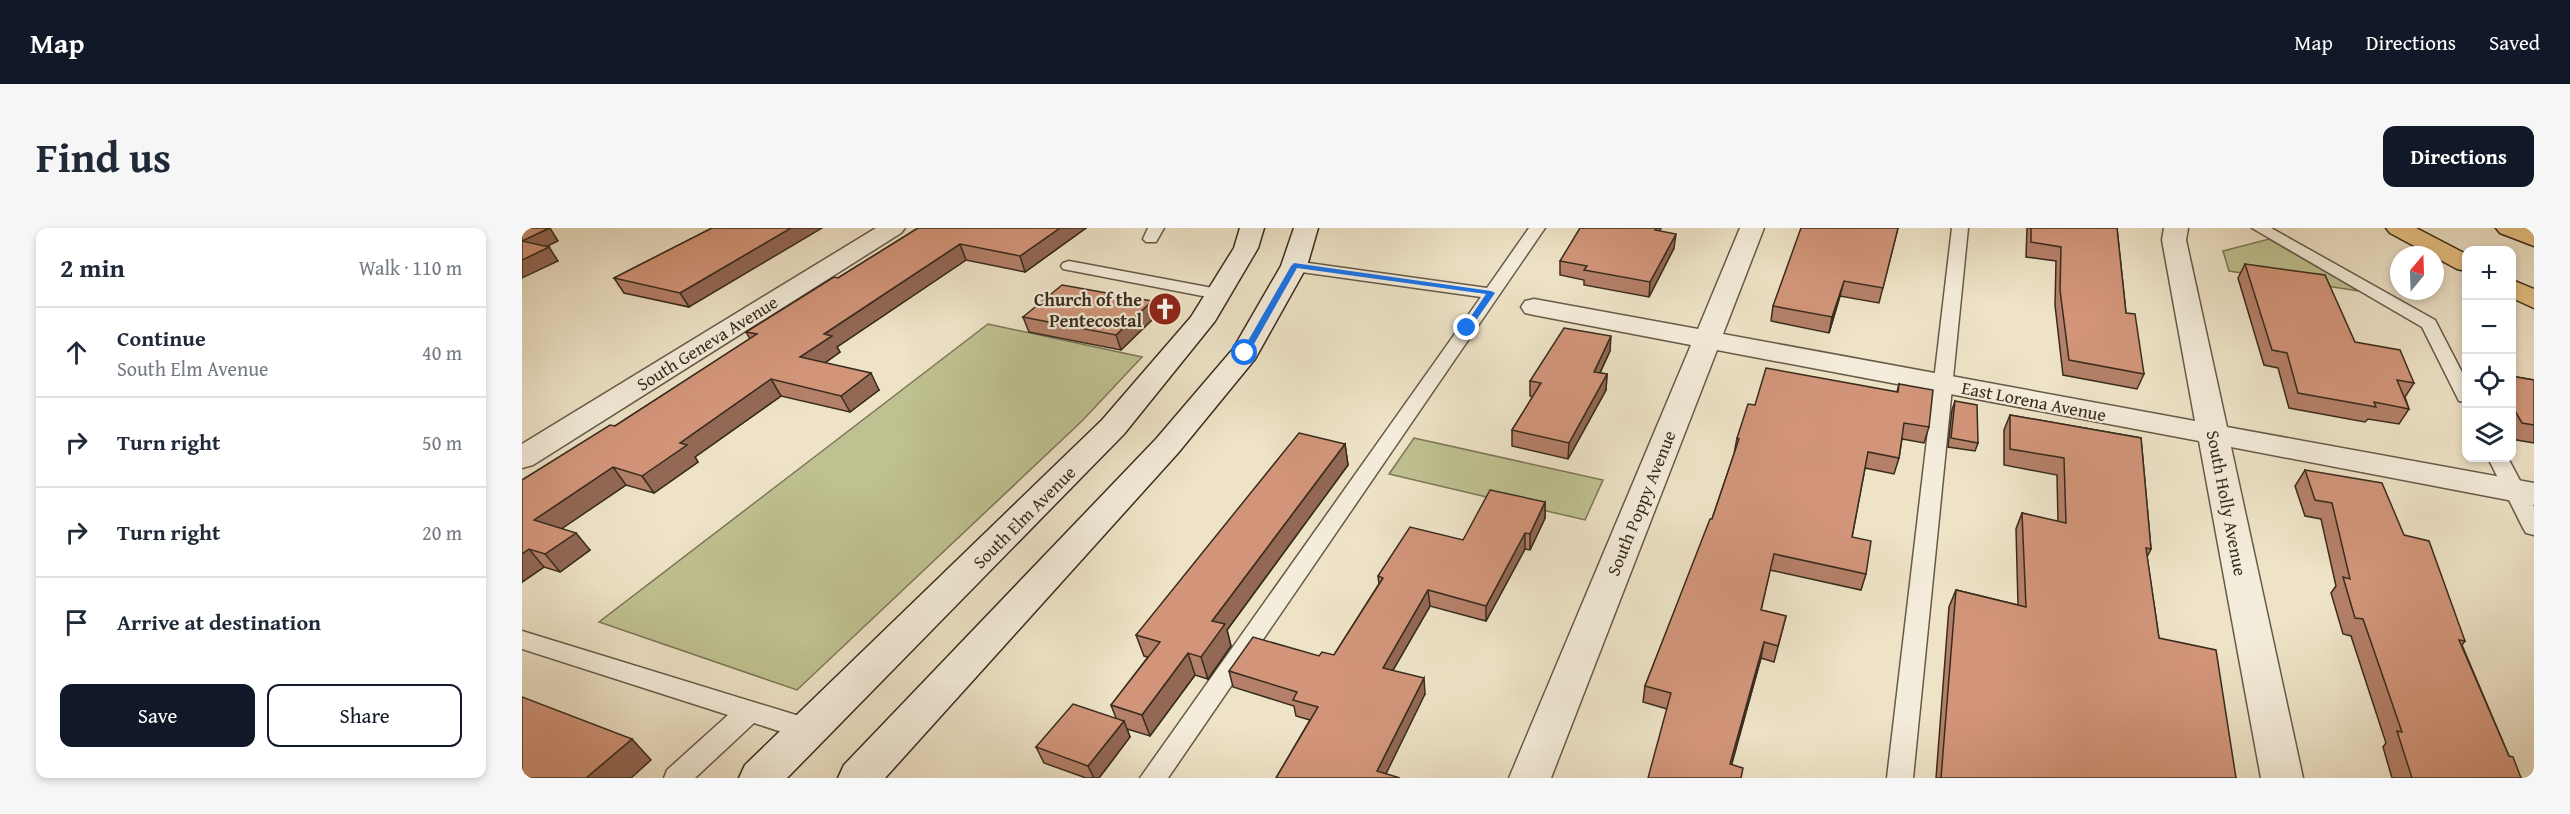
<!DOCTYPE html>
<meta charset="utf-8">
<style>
:root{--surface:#fff;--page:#f6f6f7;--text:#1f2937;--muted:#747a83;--line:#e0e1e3;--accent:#111827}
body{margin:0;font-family:"Gentium Book Plus",serif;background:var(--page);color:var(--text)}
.controls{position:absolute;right:18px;top:18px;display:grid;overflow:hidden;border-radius:12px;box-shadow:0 3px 9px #0003}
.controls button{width:54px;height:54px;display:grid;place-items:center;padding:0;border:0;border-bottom:2px solid var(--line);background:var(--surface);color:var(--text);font:30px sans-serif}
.compass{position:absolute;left:1868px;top:18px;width:54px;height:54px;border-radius:50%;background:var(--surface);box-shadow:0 3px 9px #0003;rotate:19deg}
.stop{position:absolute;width:18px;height:18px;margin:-14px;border:4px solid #1a73e8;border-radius:50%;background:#fff}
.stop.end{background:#1a73e8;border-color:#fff;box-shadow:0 2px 6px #0008}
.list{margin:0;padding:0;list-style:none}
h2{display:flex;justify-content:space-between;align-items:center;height:78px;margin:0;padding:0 24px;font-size:26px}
h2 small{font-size:20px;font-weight:400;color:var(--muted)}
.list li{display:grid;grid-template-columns:39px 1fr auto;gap:18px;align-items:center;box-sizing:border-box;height:90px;padding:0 24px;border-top:2px solid var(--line)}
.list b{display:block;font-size:22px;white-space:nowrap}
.list p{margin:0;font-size:20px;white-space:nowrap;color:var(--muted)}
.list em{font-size:20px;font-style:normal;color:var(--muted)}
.actions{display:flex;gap:12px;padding:18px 24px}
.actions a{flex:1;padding:14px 0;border:2px solid var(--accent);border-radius:12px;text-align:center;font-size:21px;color:var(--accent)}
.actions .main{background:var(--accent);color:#fff}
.icon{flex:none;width:33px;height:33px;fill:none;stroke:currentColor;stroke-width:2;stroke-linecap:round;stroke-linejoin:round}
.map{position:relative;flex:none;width:2012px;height:550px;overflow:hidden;border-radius:12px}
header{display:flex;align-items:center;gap:36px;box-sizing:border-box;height:84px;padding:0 30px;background:var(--accent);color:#fff}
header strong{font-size:28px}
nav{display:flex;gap:33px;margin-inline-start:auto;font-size:21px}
.intro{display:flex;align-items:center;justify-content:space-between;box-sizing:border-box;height:144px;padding:0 36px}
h1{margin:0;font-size:42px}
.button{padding:15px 27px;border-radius:12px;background:var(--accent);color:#fff;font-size:21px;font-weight:700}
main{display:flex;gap:36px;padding:0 36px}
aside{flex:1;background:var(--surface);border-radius:12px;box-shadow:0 3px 9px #0003}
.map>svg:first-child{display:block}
.green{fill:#bfc191;stroke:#7c7658;stroke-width:1.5}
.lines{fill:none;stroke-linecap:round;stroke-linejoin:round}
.service-casing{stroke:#665a48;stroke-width:3}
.minor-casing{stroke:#665a48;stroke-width:3}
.secondary-casing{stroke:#382c1e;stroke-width:3}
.motorway-casing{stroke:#382c1e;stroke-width:3}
.service{fill:#f4eddb;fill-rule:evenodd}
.minor{fill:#f4eddb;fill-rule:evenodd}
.secondary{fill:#f4eddb;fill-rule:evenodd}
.motorway{fill:#e7c284;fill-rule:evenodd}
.wall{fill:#b58069;stroke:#382c1e;stroke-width:1.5}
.shaded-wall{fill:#936855;stroke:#382c1e;stroke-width:1.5}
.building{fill:#d2957a;stroke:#382c1e;stroke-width:1.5}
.route{fill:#1a73e8}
.labels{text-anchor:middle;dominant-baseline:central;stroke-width:4.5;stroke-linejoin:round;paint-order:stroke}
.poi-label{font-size:18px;font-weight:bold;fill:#382c1e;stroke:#f4eddb;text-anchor:end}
.street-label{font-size:18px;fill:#382c1e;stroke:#f4eddb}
</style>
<header>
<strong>Map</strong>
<nav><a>Map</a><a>Directions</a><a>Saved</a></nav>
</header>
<div class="intro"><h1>Find us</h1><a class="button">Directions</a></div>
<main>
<aside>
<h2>2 min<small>Walk · 110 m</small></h2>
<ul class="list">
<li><svg class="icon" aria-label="ahead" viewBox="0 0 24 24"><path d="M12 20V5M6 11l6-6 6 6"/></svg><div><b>Continue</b><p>South Elm Avenue</p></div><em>40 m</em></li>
<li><svg class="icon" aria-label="right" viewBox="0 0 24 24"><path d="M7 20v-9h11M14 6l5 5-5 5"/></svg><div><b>Turn right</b></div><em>50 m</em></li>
<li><svg class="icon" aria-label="right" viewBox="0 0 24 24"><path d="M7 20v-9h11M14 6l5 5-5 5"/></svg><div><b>Turn right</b></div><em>20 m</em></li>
<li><svg class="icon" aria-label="arrive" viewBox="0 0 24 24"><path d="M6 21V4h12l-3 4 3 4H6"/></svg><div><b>Arrive at destination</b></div></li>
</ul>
<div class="actions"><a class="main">Save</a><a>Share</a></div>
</aside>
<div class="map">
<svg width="2012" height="550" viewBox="0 0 2012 550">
<rect width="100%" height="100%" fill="#eee3c7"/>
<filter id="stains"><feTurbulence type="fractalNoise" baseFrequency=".00333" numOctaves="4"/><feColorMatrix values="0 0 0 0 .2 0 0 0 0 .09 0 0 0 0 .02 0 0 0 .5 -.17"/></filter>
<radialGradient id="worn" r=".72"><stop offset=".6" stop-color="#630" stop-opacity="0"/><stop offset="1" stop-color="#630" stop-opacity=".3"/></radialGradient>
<!-- green -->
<g class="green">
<path d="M1747,11l90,52 -130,-20 -6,-20z"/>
<path d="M466,96l154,33 -59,63 -286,270 -198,-68z"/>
<path d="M892,210l189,42 -18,40 -196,-46z"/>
</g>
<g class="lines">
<defs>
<g id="service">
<path d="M626,0h16l-8,14h-10l-3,-3z"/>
<path d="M1007,0h16l-377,550h-28l341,-481 -187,-26 -6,-2 -2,-3 2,-3 6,-2 193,27z"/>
<path d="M1430,0h16l-55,550h-26z"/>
<path d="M1730,0h19l164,92 31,60v22l-7,-1 -37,-74z"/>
<path d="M547,33l149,28 8,5 -8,5 -155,-30 -2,-3 2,-3z"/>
<path d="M1966,230h20l26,49v28l-8,-2 -3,-5z"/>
<path d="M0,403l287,88 9,3 4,8 -4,8 -9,3 -55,-18 -59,55h-31l3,-8 61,-55 -206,-66z"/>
</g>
<g id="minor">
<path d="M354,0h29l-4,5 -368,232 -11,3v-24z"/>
<path d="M1218,0h24l-41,106 472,87 -33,-181 2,-12h24l-2,12 41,187 307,56v22l-303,-58 72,331h-42l-62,-337 -482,-91 -166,428h-42l182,-433 -157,-30 -9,-2 -4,-6 4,-6 9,-2 164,30z"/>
</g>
<g id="secondary">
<path d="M718,0h24l-6,20 -43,73 -91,113 -337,344h-48l6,-13 357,-345 89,-103 43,-69z"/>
<path d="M772,0h24l-11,38 -52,93 -77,94 -293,325h-47l6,-13 312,-326 77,-90 48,-83z"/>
</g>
<g id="motorway">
<path d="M1864,0h30l50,26v17l-9,-2 -22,-12v-2h-4l-41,-22z"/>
<path d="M1974,0h32l6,2v16l-34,-13z"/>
<path d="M1990,52l22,9v19l-22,-10z"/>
</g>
</defs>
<!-- service casing -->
<use href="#service" class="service-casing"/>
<!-- minor casing -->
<use href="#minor" class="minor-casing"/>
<!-- secondary casing -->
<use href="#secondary" class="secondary-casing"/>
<!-- motorway casing -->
<use href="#motorway" class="motorway-casing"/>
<!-- service -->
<use href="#service" class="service"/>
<!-- minor -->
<use href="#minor" class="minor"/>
<!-- secondary -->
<use href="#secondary" class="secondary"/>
<!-- motorway -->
<use href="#motorway" class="motorway"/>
</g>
<!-- wall -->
<g class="wall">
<path d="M190,0l-23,79 -65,-14 -10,-15z"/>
<path d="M396,0h168l-61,44 -59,-12 -129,87 3,5 -15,11 54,27 -29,22 -69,-16 -86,61 3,5 -44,31 -28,-8 -64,43 28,22 -30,22 -16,-5 -22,15v-102l93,-54 135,-87 -4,-7 92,-54z"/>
<path d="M1139,0l-2,3 15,17 -25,49 -65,-12v-5l-24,-5v-14z"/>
<path d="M1376,0l-19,75 -39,-7 -11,37 -58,-12 2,-15z"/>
<path d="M1505,0h90l9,85 18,61 -7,15 -74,-14 -8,-70 1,-44 -30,-4z"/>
<path d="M1723,36l110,78 59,41 -9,14 4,12 -10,15 -31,-5 -3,3 -76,-14 -11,-40 -14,-3 -26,-87z"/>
<path d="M634,88l-35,34 -92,-18 -6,-15z"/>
<path d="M1088,123l-10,22 7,1 -1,16 -38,69 -56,-13v-16l21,-33 -3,-1v-15z"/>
<path d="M1989,148l23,4v63l-23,-4z"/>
<path d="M1377,156l30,43 -5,16 -22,-4 -3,19 -5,16 -29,-6 -13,69 14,37 -5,16 -91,-20 -9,40 25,6 -12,46 -13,-4 -30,107 10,13 -74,-69 -24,-7 2,-16 67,-167 22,-65 3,-16 160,-46z"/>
<path d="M1433,173l23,42 -3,8 -27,-4 4,-37z"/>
<path d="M1488,187l131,23 10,111 -4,8 12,81 77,140h-300l13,-171 7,-17 62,15 -2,-76 6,-16 36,9 -1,-47 -53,-10v-35z"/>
<path d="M823,216l3,21 -121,165 4,16 -23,33 -13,-4 -45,61 -23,-7 3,8 -31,41h-13l-42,-15 -8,-16 80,-29 -5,-13 37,-48 -4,-1 -8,-21z"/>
<path d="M1783,242l99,65 61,106 -3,4 47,111 12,22h-129l-9,-31 3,-4 -35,-107 -8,-2 -12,-41 5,-7 -15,-67 -16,-3 -10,-30z"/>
<path d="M1023,274v16l-15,32 -5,-1 -39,72 -56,-15 -37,64 32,24 -149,84 34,-58 -14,-4 -2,-10 -61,-19 -4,-16 90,-15 15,-1 45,-71 -1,-8 85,-36z"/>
</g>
<!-- shaded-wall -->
<g class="shaded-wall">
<path d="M28,0l8,13 -27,13 -9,-13z"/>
<path d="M269,0h31l-133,79 -9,-14z"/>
<path d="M538,0h26l-61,44 -5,-16z"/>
<path d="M1134,0h5l-8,17 2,-15z"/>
<path d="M1154,6l-2,14 -25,49 1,-15z"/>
<path d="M438,16l6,16 -129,87 3,5 -31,22 -9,-17 24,-23z"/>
<path d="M27,19l9,14 -36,17v-18z"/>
<path d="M1322,53l-4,15 -11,37 3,-16z"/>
<path d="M630,73l4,15 -35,34 -5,-15z"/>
<path d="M1089,108l-1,15 -17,36 1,-15z"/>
<path d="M349,145l8,17 -29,22 -9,-16z"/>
<path d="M1085,146l-1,16 -38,69 1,-16z"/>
<path d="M249,151l10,17 -86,61 3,5 -44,31 -12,-17 38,-33z"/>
<path d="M823,216l3,21 -121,165 4,16 -23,33 -7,-22 11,-36z"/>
<path d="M91,239l13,18 -78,53 -14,-18z"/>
<path d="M1023,274v16l-15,32v-16z"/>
<path d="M54,305l14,17 -30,22 -15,-18z"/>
<path d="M1003,305v16l-39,72v-15z"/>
<path d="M7,321l15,18 -22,15v-28z"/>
<path d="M906,362l2,16 -45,78 -2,-16z"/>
<path d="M1242,414l-3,16 -33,120 2,-14z"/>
<path d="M666,425l7,22 -45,61 -8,-21z"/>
<path d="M902,450l1,16 -41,84 -7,-7z"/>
<path d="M602,493l6,16 -31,41h-5l-6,-12z"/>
<path d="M110,511l19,21 -20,18h-45z"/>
</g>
<!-- building -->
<g class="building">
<path d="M0,0h27l-27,13z"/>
<path d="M190,0h79l-111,65 -66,-15z"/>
<path d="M396,0h142l-40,28 -60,-12 -136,90 8,2 -32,21 71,16 -30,23 -70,-17 -91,64 7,2 -45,31 -29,-9 -79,53 42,13 -31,21 -16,-5 -7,5v-74l88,-55 5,1 142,-92 -11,-2 88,-55 4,1z"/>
<path d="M1058,0h76l-1,2 21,4 -26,48 -66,-12 3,-4 -27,-5z"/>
<path d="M1279,0h97l-15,60 -39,-7 -12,36 -59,-11z"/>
<path d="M1509,0h86l9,85 9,1 9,60 -75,-14 -9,-70 1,-43 -30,-5z"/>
<path d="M0,13l27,6 -27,13z"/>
<path d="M1723,36l80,11 30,67 45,8 14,33 -17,-3 12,29 -35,-7 2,5 -78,-14 -11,-40 -15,-3z"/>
<path d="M540,57l90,16 -36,34 -93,-18z"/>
<path d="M1042,100l47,8 -17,36 13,2 -38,69 -57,-13 29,-47 -11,-2z"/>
<path d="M1244,140l132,24 1,-8 34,6 -4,37 -25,-4 -5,35 -31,-6 -16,85 19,4 -5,33 -92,-20 -13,56 25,6 -8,30 -14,-4 -34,122 13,4 -2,10h-93l23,-85 -26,-7 65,-167h2l27,-80 -2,-1 11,-34 7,1z"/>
<path d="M1989,148l23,4v45l-12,-2 -11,-19z"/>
<path d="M1433,173l22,4 1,38 -27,-5z"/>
<path d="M1488,187l131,23 10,111 -5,-1 13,90 57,12 20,128h-295l15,-188 70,17 -4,-94 44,10 -2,-65 -54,-9z"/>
<path d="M777,205l46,11 -133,177 13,3 -24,33 -13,-4 -46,62 -31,-10 49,-63 -24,-7z"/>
<path d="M1783,242l77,13 22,52 25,6 36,100 -6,-1 50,116 4,1 8,21h-109l-15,-47 5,1 -39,-113 -8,-1 -12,-41 7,2 -18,-76 -17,-3z"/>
<path d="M968,262l55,12 -15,32 -5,-1 -39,73 -58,-16 -45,78 41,10 -47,93 23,7h-124l42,-71 -25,-7 4,-8 -68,-21 24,-34 66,19 3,-4 12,3 49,-77 -5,-2 32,-49 53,13z"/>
<path d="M0,469l110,42 -46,39h-64z"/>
<path d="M551,476l51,17 -36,45 -52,-19z"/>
</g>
<!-- route -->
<path class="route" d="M772,35l197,28 4,2 -25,36 -3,1 -4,-2 23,-34 -189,-26 -48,85 -7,1 -1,-1 50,-87z"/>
<!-- icons -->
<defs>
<symbol id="church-disc" viewBox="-11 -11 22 22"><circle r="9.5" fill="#8f2418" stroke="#f4eddb"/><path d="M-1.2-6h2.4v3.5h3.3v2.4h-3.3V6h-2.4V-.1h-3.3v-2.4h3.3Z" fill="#fff"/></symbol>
</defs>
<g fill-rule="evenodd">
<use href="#church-disc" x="624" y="62" width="38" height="38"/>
</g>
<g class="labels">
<!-- poi labels -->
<g class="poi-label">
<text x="620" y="71">Church of the<tspan x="620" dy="21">Pentecostal</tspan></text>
</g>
<!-- street labels -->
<g class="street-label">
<text transform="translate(185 115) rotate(-32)">South Geneva Avenue</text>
<text transform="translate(1512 173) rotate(11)">East Lorena Avenue</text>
<text transform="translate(1119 275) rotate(-68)">South Poppy Avenue</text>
<text transform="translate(1705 275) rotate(79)">South Holly Avenue</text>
<text transform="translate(502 289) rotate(-45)">South Elm Avenue</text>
</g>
</g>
<rect width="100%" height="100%" filter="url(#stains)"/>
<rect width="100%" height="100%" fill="url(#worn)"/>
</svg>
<div class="controls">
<button>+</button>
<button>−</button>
<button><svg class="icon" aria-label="locate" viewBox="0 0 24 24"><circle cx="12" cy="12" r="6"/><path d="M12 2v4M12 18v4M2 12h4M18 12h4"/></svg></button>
<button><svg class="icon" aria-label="layers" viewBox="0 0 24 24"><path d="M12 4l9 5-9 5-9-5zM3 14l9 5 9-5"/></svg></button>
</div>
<svg class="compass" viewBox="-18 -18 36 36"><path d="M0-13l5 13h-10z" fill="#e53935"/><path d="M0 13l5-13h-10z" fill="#747a83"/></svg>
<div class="stop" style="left:723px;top:125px"></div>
<div class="stop end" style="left:945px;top:100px"></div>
</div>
</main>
